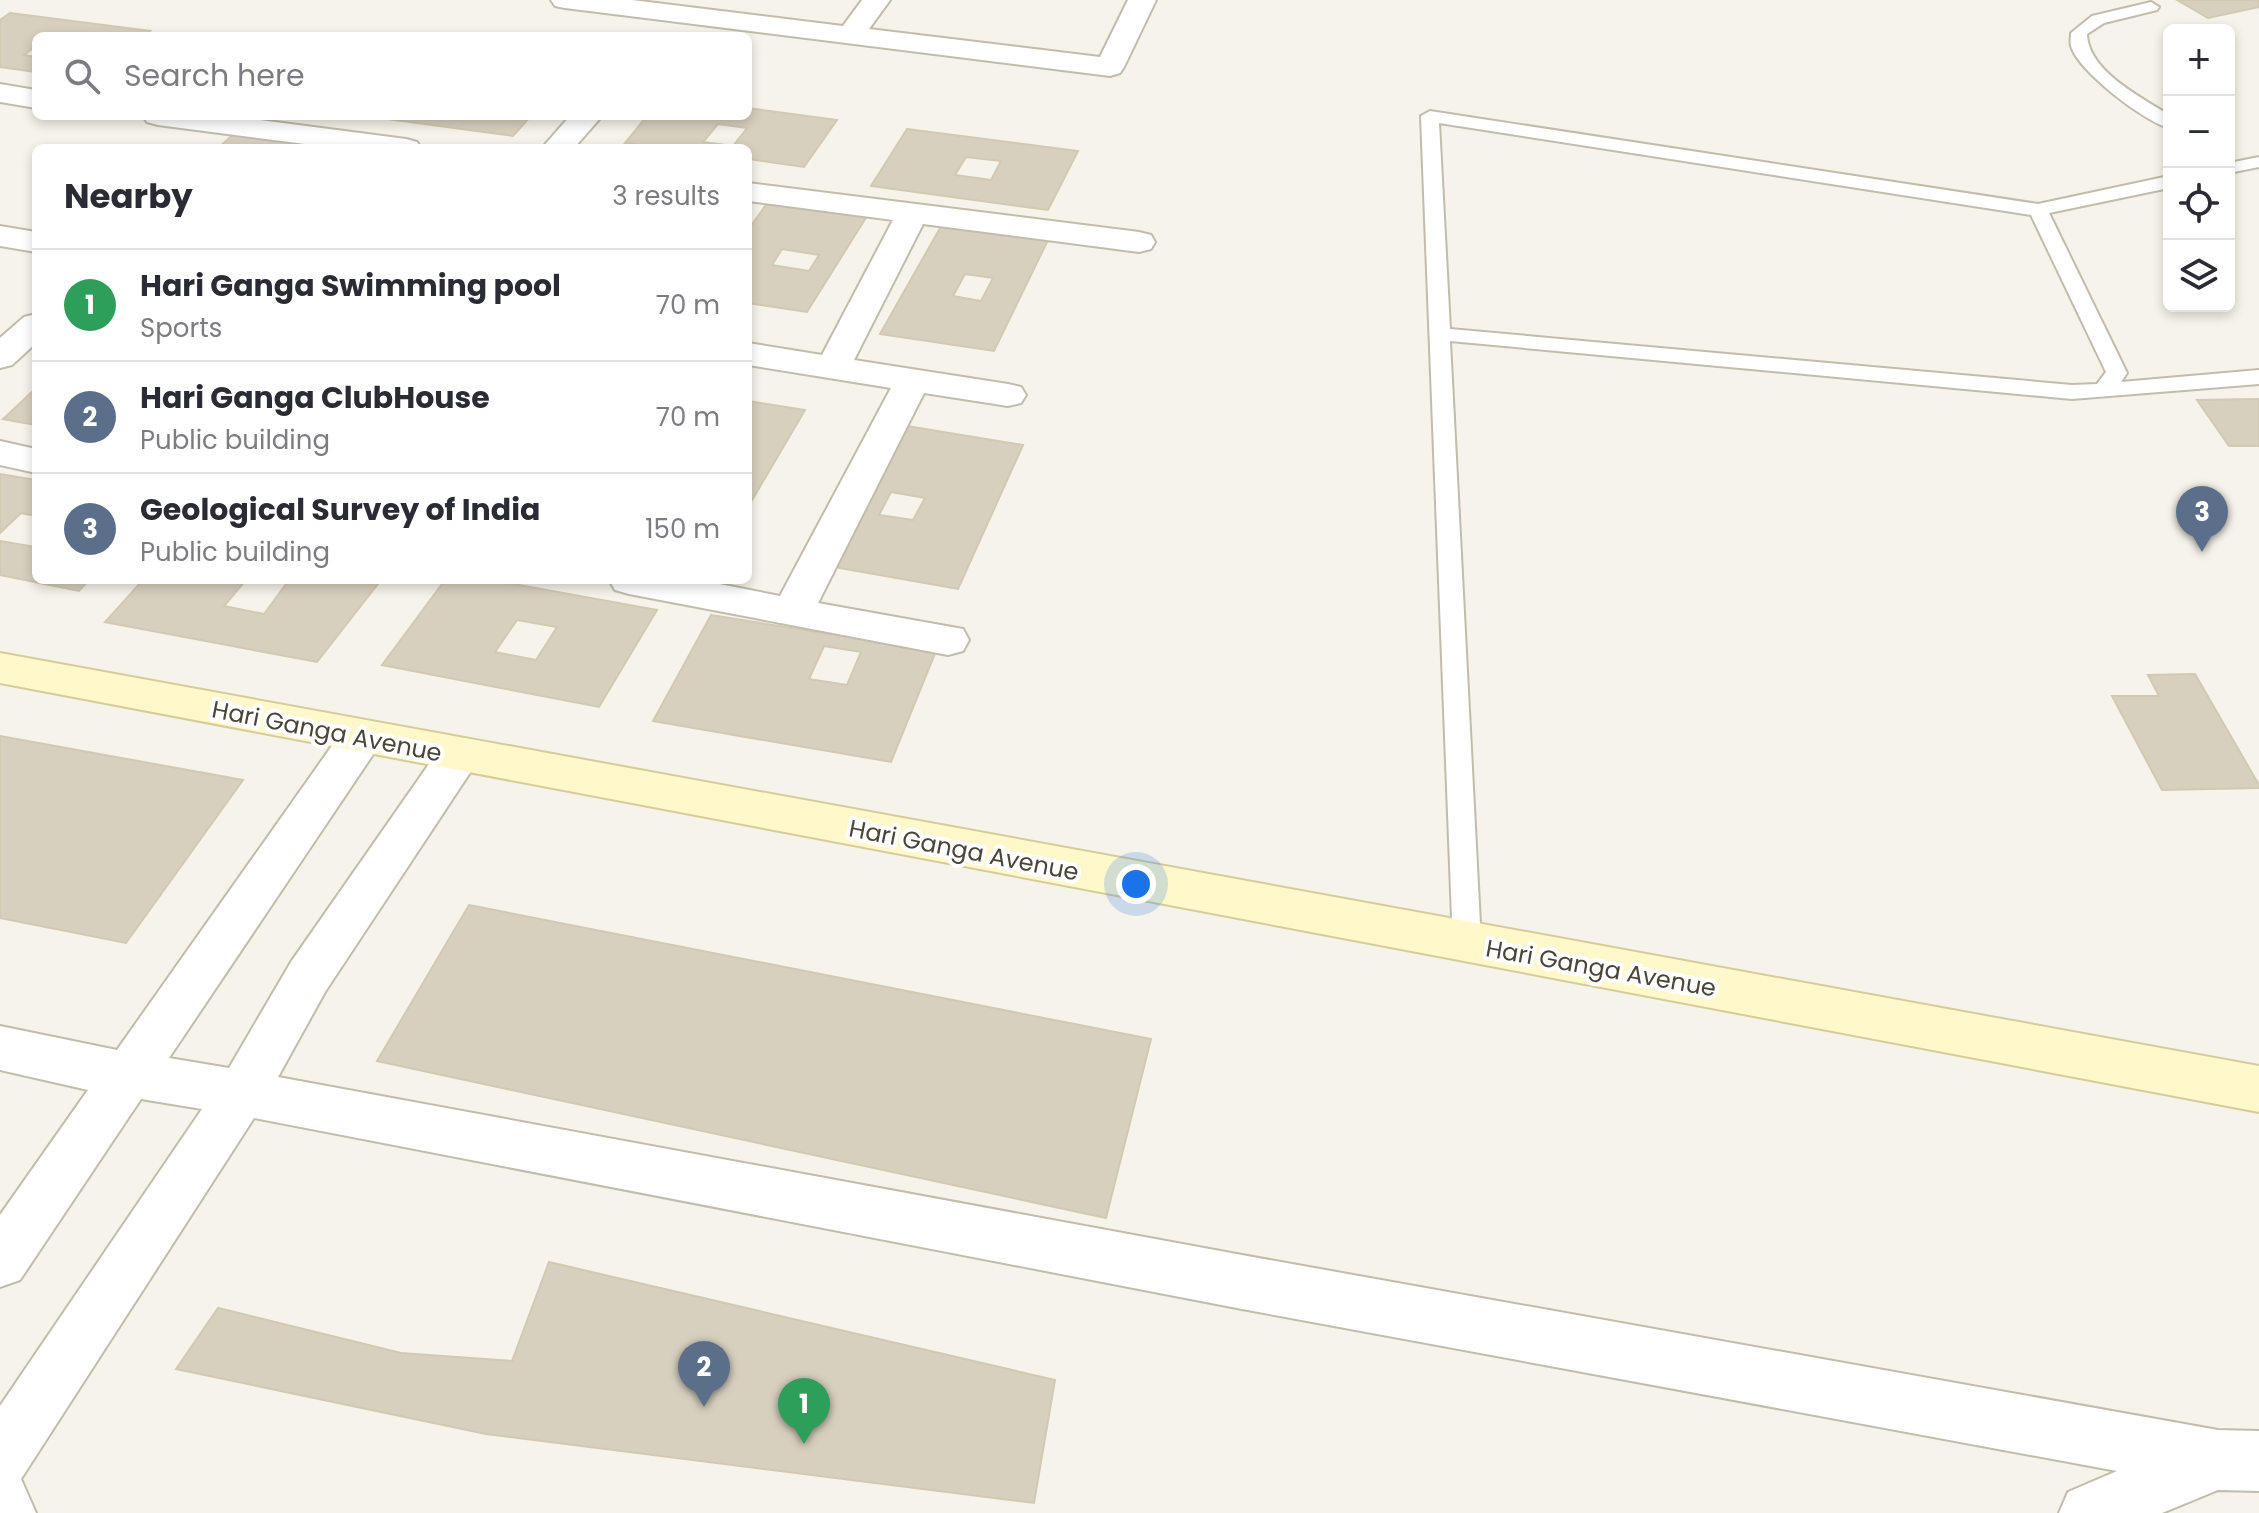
<!DOCTYPE html>
<meta charset="utf-8">
<style>
:root{--surface:#fff;--page:#f2f2f3;--text:#2b2b33;--muted:#7c7c81;--line:#e1e1e2;--accent:#fe5419}
body{margin:0;font-family:Poppins,sans-serif;background:var(--page);color:var(--text)}
.controls{position:absolute;right:24px;top:24px;display:grid;overflow:hidden;border-radius:12px;box-shadow:0 4px 12px #0003}
.controls button{width:72px;height:72px;display:grid;place-items:center;padding:0;border:0;border-bottom:2px solid var(--line);background:var(--surface);color:var(--text);font:40px sans-serif}
.you{position:absolute;left:1136px;top:884px;width:28px;height:28px;margin:-20px;border:6px solid #fff;border-radius:50%;background:#1a73e8;box-shadow:0 0 0 12px #1a73e833}
.badge{display:grid;place-items:center;width:52px;height:52px;border-radius:50%;background:var(--accent);color:#fff;font-size:26px;font-weight:700}
.pin{position:absolute;translate:-50% -66px;filter:drop-shadow(0 2px 4px #0008)}
.pin::after{content:'';position:absolute;top:42px;width:28px;height:24px;background:inherit;clip-path:polygon(0 0,100% 0,50% 100%)}
.list{margin:0;padding:0;list-style:none}
h2{display:flex;justify-content:space-between;align-items:center;height:104px;margin:0;padding:0 32px;font-size:34px}
h2 small{font-size:26px;font-weight:400;color:var(--muted)}
.list li{display:grid;grid-template-columns:52px 1fr auto;gap:24px;align-items:center;box-sizing:border-box;height:112px;padding:0 32px;border-top:2px solid var(--line)}
.list b{display:block;font-size:30px;white-space:nowrap}
.list p{margin:0;font-size:26px;white-space:nowrap;color:var(--muted)}
.list em{font-size:26px;font-style:normal;color:var(--muted)}
.icon{flex:none;width:44px;height:44px;fill:none;stroke:currentColor;stroke-width:2;stroke-linecap:round;stroke-linejoin:round}
.map{position:relative;flex:none;width:2259px;height:1513px;overflow:hidden}
.search{position:absolute;background:var(--surface);box-shadow:0 4px 12px #0003;left:32px;top:32px;width:720px;height:88px;display:flex;align-items:center;gap:20px;box-sizing:border-box;padding:0 28px;border-radius:12px;color:var(--muted);font-size:30px}
.panel{position:absolute;background:var(--surface);box-shadow:0 4px 12px #0003;left:32px;top:144px;width:720px;height:440px;border-radius:12px}
.map>svg:first-child{display:block}
.building{fill:#d7d0bf;stroke:#d2c9b2;stroke-width:2;fill-rule:evenodd}
.lines{fill:none;stroke-linecap:round;stroke-linejoin:round}
.lane-casing{stroke:#c1bcac;stroke-width:4}
.street-casing{stroke:#c1bcac;stroke-width:4}
.secondary-casing{stroke:#d6cc9a;stroke-width:4}
.lane{fill:#fff;fill-rule:evenodd}
.street{fill:#fff;fill-rule:evenodd}
.secondary{fill:#fff8cb;fill-rule:evenodd}
.labels{text-anchor:middle;dominant-baseline:central;stroke-width:8;stroke-linejoin:round;paint-order:stroke}
.street-label{font-size:24px;fill:#4a4538;stroke:#fff}
</style>
<div class="map">
<svg width="2259" height="1513" viewBox="0 0 2259 1513">
<rect width="100%" height="100%" fill="#f5f3ea"/>
<!-- building -->
<g class="building">
<path d="M2177,0h82v7l-51,11z"/>
<path d="M10,13l140,18 -7,5h-107v10l-12,9 12,2v15l-36,-5v-47z"/>
<path d="M748,108l89,12 -33,47 -56,-8v-11h-82l-41,-5 22,-27h101zM718,124l29,4 -14,18 -30,-4z"/>
<path d="M365,116h166l-18,20z"/>
<path d="M907,129l171,22 -30,59 -177,-24zM966,157l35,4 -10,19 -36,-5z"/>
<path d="M236,132l94,13 -4,3h-108z"/>
<path d="M768,202l99,14 -60,96 -59,-9v-73zM782,249l37,6 -10,16 -37,-6z"/>
<path d="M944,221l106,15 -56,115 -114,-17zM965,274l28,4 -12,23 -28,-5z"/>
<path d="M36,388v37l-33,-6z"/>
<path d="M2259,399v47h-30l-32,-46z"/>
<path d="M748,401l57,9 -57,97z"/>
<path d="M907,426l116,19 -65,144 -124,-22zM891,492l34,6 -12,22 -34,-5z"/>
<path d="M0,474l36,6v36l-15,-3 -21,20z"/>
<path d="M0,541l36,6v33h53l-10,11 -79,-16z"/>
<path d="M143,580h103l-22,26 40,8 25,-34h92l-64,82 -212,-40z"/>
<path d="M445,580h46l166,30 -58,97 -217,-42zM517,620l40,7 -21,33 -41,-8z"/>
<path d="M711,615l225,36 -45,111 -238,-41zM824,646l37,6 -14,33 -38,-6z"/>
<path d="M2195,674l64,111v3l-97,2 -50,-94h47l-11,-21z"/>
<path d="M0,736l243,44 -117,163 -126,-25z"/>
<path d="M469,905l682,134 -45,179 -729,-157z"/>
<path d="M549,1262l506,118 -21,123 -548,-69 -310,-65 42,-61 183,45 111,8z"/>
</g>
<g class="lines">
<defs>
<g id="lane">
<path d="M2151,2l8,5 -2,3 -53,13 -17,11c1,37 54,63 82,81v13c-24,-6 -91,-57 -98,-82 -1,-4 0,-9 0,-13l21,-17z"/>
<path d="M1430,111l608,93 131,-28v12l-120,25 78,160 -6,9 138,-12v14l-187,15 -622,-58 31,602 -4,8 -10,4 -10,-4 -4,-8 -32,-827zM1439,123l592,92 75,157 -9,12 -25,1 -622,-56z"/>
<path d="M2259,157v10l-30,6v-10z"/>
</g>
<g id="street">
<path d="M551,0h81l211,26 19,-26h28l-21,29 231,28 28,-57h28l-32,67 -4,6 -10,3 -545,-68 -10,-2z"/>
<path d="M0,84l36,6v18l-36,-6z"/>
<path d="M143,116h85l178,23 11,3 4,6h-85l-178,-23 -11,-3z"/>
<path d="M570,116h32l-28,32h-32z"/>
<path d="M748,183l391,49 12,3 4,7 -4,7 -12,3 -216,-28 -69,136 154,24 13,3 5,8 -5,8 -13,3 -84,-13 -106,210 145,26 6,11 -6,11 -15,4 -319,-61 -14,-4 -6,-10h90l81,16 111,-208 -143,-23v-22l74,12 71,-135 -145,-19z"/>
<path d="M0,226l36,6v20l-36,-6z"/>
<path d="M36,314v29l-24,22 -12,3v-30l24,-21z"/>
<path d="M0,441l36,8v24l-36,-8z"/>
<path d="M361,721l15,5 7,12 -7,12 -207,308 60,10 62,-106 152,-218 16,-5 16,5 6,12 -156,236 -47,85 964,178 976,175 41,1v60l-41,-1 -56,23h-103l9,-21 49,-21 -875,-162 -988,-191 -233,361 15,34h-36v-107l202,-297 -61,-10 -121,181 -20,7v-72l88,-125 -88,-20v-44l117,24 229,-324z"/>
</g>
<path id="secondary" d="M0,653l2259,413v46l-2259,-429z"/>
</defs>
<!-- lane casing -->
<use href="#lane" class="lane-casing"/>
<!-- street casing -->
<use href="#street" class="street-casing"/>
<!-- secondary casing -->
<use href="#secondary" class="secondary-casing"/>
<!-- lane -->
<use href="#lane" class="lane"/>
<!-- street -->
<use href="#street" class="street"/>
<!-- secondary -->
<use href="#secondary" class="secondary"/>
</g>
<g class="labels">
<!-- street labels -->
<g class="street-label">
<text transform="translate(327 731) rotate(11)">Hari Ganga Avenue</text>
<text transform="translate(964 850) rotate(11)">Hari Ganga Avenue</text>
<text transform="translate(1601 968) rotate(10)">Hari Ganga Avenue</text>
</g>
</g>
</svg>
<div class="controls">
<button>+</button>
<button>−</button>
<button><svg class="icon" aria-label="locate" viewBox="0 0 24 24"><circle cx="12" cy="12" r="6"/><path d="M12 2v4M12 18v4M2 12h4M18 12h4"/></svg></button>
<button><svg class="icon" aria-label="layers" viewBox="0 0 24 24"><path d="M12 4l9 5-9 5-9-5zM3 14l9 5 9-5"/></svg></button>
</div>
<div class="you"></div>
<div class="pin badge" style="left:804px;top:1444px;background:#2e9e5b">1</div>
<div class="pin badge" style="left:704px;top:1407px;background:#5c6f8a">2</div>
<div class="pin badge" style="left:2202px;top:552px;background:#5c6f8a">3</div>
<div class="search"><svg class="icon" aria-label="search" viewBox="0 0 24 24"><circle cx="10" cy="10" r="6"/><path d="M15 15l6 6"/></svg>Search here</div>
<section class="panel">
<h2>Nearby<small>3 results</small></h2>
<ul class="list">
<li><span class="badge" style="background:#2e9e5b">1</span><div><b>Hari Ganga Swimming pool</b><p>Sports</p></div><em>70 m</em></li>
<li><span class="badge" style="background:#5c6f8a">2</span><div><b>Hari Ganga ClubHouse</b><p>Public building</p></div><em>70 m</em></li>
<li><span class="badge" style="background:#5c6f8a">3</span><div><b>Geological Survey of India</b><p>Public building</p></div><em>150 m</em></li>
</ul>
</section>
</div>
